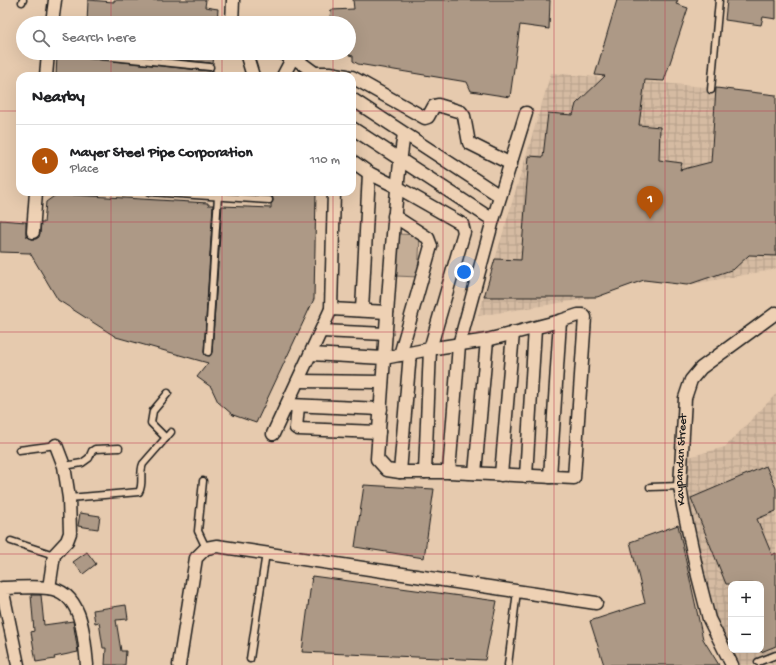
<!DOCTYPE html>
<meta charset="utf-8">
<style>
:root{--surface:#fff;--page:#f6f6f6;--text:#202124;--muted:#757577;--line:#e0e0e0;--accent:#b45309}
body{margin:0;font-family:"Gochi Hand",sans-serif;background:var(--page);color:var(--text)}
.controls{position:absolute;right:12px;bottom:12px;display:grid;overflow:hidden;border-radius:8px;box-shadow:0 4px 16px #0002}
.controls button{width:36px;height:36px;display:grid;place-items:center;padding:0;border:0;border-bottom:1px solid var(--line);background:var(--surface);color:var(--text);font:20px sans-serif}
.you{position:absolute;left:464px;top:272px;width:14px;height:14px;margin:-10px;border:3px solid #fff;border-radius:50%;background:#1a73e8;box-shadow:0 0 0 6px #1a73e833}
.badge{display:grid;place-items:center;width:26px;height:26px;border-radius:50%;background:var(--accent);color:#fff;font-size:13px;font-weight:700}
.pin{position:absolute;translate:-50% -33px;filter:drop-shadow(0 1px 2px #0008)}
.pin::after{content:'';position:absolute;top:21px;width:14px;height:12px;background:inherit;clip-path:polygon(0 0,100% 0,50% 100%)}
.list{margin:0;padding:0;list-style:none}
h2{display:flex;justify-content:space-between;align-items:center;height:52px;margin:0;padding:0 16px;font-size:17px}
h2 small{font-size:13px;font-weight:400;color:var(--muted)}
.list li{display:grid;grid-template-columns:26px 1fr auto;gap:12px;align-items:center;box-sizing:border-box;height:72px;padding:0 16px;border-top:1px solid var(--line)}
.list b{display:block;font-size:15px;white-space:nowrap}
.list p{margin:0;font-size:13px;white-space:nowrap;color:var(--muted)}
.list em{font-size:13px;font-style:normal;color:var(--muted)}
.icon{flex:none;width:22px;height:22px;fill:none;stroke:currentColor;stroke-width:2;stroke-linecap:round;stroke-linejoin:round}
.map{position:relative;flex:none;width:776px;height:665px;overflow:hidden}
.search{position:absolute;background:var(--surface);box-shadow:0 4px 16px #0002;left:16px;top:16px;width:340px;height:44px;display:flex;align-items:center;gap:10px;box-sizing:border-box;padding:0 14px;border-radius:22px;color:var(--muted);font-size:15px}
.panel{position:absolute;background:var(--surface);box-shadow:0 4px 16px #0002;left:16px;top:72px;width:340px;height:124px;border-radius:12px}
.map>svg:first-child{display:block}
.industrial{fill:url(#industrial-grid);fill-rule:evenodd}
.grass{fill:#c4ad96;stroke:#706459}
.building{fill:#ad9986;stroke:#1c1c1c}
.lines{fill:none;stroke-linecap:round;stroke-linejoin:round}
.lane-casing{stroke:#1c1c1c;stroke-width:9}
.street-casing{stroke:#1c1c1c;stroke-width:15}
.lane{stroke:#eed1b4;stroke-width:6}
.street{stroke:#eed1b4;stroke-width:12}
.grid{fill:none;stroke:#bf4455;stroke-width:1;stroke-opacity:0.55}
.labels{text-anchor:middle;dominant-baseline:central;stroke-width:3;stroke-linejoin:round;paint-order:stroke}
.street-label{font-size:12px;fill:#1c1c1c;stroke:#eed1b4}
</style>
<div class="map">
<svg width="776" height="665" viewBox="0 0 776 665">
<defs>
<pattern id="industrial-grid" width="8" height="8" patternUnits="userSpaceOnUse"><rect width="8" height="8" fill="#d5bba2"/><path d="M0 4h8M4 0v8" fill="none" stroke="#b6a08b"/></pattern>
</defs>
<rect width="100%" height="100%" fill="#e6caae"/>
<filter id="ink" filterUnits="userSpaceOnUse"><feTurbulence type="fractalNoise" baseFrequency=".025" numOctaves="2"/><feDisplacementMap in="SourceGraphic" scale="8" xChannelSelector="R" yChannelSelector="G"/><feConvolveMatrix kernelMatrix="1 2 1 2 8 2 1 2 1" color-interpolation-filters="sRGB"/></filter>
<g filter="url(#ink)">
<!-- industrial -->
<g class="industrial">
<path d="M551,73l165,15 60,7v173l-4,2 -85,15 -43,-5 -47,17 -119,19z"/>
<path d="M776,394v271h-39l-22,-45 -26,-116 -4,-46 40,-11zM731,584h30v66h-30z"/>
</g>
<!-- grass -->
<path class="grass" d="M398,234l22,1 -2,42 -22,-1z"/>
<!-- building -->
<g class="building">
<path d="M88,0l26,2v-2h92l-1,7 13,2 -1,14h-130z"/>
<path d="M353,0h197l-1,29 -29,-4 -10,72 -39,-6 -4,-9 -109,-18 -5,-3v-5l-4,-1v-32h-20l2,-13 23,-1z"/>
<path d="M617,0h61l-2,4 12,4 -24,73 -19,-1 -6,45 21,2 -1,33 23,3 -2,7 31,-8 5,-74 60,7v161l-27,-1 -15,14 -47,16 -43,-5 -47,17h-113l11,-38 26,1 8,-104 14,1 5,-44 25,2 3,-11 29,-28 -10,-1z"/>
<path d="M727,0h49v19l-13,-2 -2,8 -36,-5z"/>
<path d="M128,53h86l-1,11 -3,-1 -82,-9z"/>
<path d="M57,55l153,16 3,-1v6h-157z"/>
<path d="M272,192h44l-2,107 -58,124 -23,-8 -15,-13 -7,-15 -14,-10 11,-14 -92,-26 -58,-37 -28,-47 -30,-1v-32l26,2v14l6,3h4l3,-2 1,-4 1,-10h3l2,-21 11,-8 151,9v2h5l-9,147 1,3 5,1 2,-4 10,-146 49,2v-4l2,-3z"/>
<path d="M766,466l10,22v23l-19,8 15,36 4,-2v93l-15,6v-68h-35l-35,-86z"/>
<path d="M364,485l70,4 -10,69 -69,-11z"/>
<path d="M80,513l20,3 -2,13 -20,-3z"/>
<path d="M678,525l25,114 16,26h-115l-14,-44 55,-18 -15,-61z"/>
<path d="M87,552l9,12 -13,10 -10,-12z"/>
<path d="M312,576l185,25 -12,59 -183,-8z"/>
<path d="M31,595h10l3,30 29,-4 5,31 -24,5 1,2 -19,3 -5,-30 3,-1z"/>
<path d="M126,605l2,14 -12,1 5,31h5l-1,14h-20l1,-17h-3l-4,-26 -4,1 -2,-13z"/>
</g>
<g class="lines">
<defs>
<g id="lane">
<path d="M22,2l1,-2"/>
<path d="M73,53l137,14"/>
<path d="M711,90l8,-90"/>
<path d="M150,192l119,8"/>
<path d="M208,352l10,-156"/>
<path d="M166,438l-15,-15 2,-12 15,-18"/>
<path d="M19,450l37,-5"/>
<path d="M64,466l18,-3 7,-5 3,-7 3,-2 24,-1"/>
<path d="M203,481l-5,50 8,17"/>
<path d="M650,487l30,-1"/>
<path d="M69,498l70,-6c5,-8 0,-19 4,-28l28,-32"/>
<path d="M11,541l43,14"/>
<path d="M250,659l16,-106"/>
<path d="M758,662l18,-7"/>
<path d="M508,665l9,-74"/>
</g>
<g id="street">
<path d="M52,23l3,-23"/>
<path d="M232,23l1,-23"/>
<path d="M246,53l7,23"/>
<path d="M282,53l11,4 26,19"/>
<path d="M314,73h16l17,3"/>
<path d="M46,76l2,-23"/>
<path d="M283,76l10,-19"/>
<path d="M352,77l73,41 3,-1 6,-11 4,-1 23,7 3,4 5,27 42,21"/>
<path d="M352,99l148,97"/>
<path d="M352,128l141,92"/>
<path d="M352,161l17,12 28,14 65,37 2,8 -34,117 -5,123"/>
<path d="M394,216l34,22 3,8 -31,109"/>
<path d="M33,232l3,-40"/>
<path d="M331,309l56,3"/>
<path d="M362,310l7,-137"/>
<path d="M322,331l64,3"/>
<path d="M311,354l73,4 51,-10 52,-8 73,-19 18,-6h5l2,2 -11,161 -125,-6h-49l-13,-2 -10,-11c4,-58 8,-115 12,-173 4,-51 7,-102 15,-152"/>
<path d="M298,381l84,1"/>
<path d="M290,405l91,4"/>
<path d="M298,406l-2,22 2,1 81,3"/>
<path d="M273,434l58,-125 3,-117"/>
<path d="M400,472l10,-119"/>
<path d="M449,472l10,-127 34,-125 33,-107"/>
<path d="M475,473l12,-133"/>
<path d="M501,475l12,-142"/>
<path d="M526,476l9,-148"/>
<path d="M550,477l10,-156"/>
<path d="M49,588l5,-33 13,-14 3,-8 -1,-35 -5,-32 -8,-21"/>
<path d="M18,665l-16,-77c14,0 31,-2 46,0 35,4 36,49 39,77"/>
<path d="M179,665l17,-107 10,-10 11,-2 379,57"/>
<path id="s1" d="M732,665l-23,-46 -11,-43 -15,-70 -3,-20 5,-88 6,-18 10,-12 75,-55"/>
</g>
</defs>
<!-- lane casing -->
<use href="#lane" class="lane-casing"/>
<!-- street casing -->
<use href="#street" class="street-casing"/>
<!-- lane -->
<use href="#lane" class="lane"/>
<!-- street -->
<use href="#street" class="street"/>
</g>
</g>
<!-- grid -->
<path class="grid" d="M111,0v23M222,0v23M333,0v23M443,0v665M554,0v665M665,0v665M111,53v23M222,53v23M333,53v23M0,111h20M352,111h424M111,192v473M222,192v473M333,192v473M0,222h776M0,332h776M0,443h776M0,554h776"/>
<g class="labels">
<!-- street labels -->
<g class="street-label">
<text stroke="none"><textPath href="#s1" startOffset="214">Kaypandan Street</textPath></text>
</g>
</g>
</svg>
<div class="controls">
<button>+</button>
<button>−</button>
</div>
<div class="you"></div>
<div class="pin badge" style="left:650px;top:219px">1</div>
<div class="search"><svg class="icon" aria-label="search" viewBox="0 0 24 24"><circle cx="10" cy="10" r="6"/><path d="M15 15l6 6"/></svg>Search here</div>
<section class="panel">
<h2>Nearby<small></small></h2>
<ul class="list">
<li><span class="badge">1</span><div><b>Mayer Steel Pipe Corporation</b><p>Place</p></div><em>110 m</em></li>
</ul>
</section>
</div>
